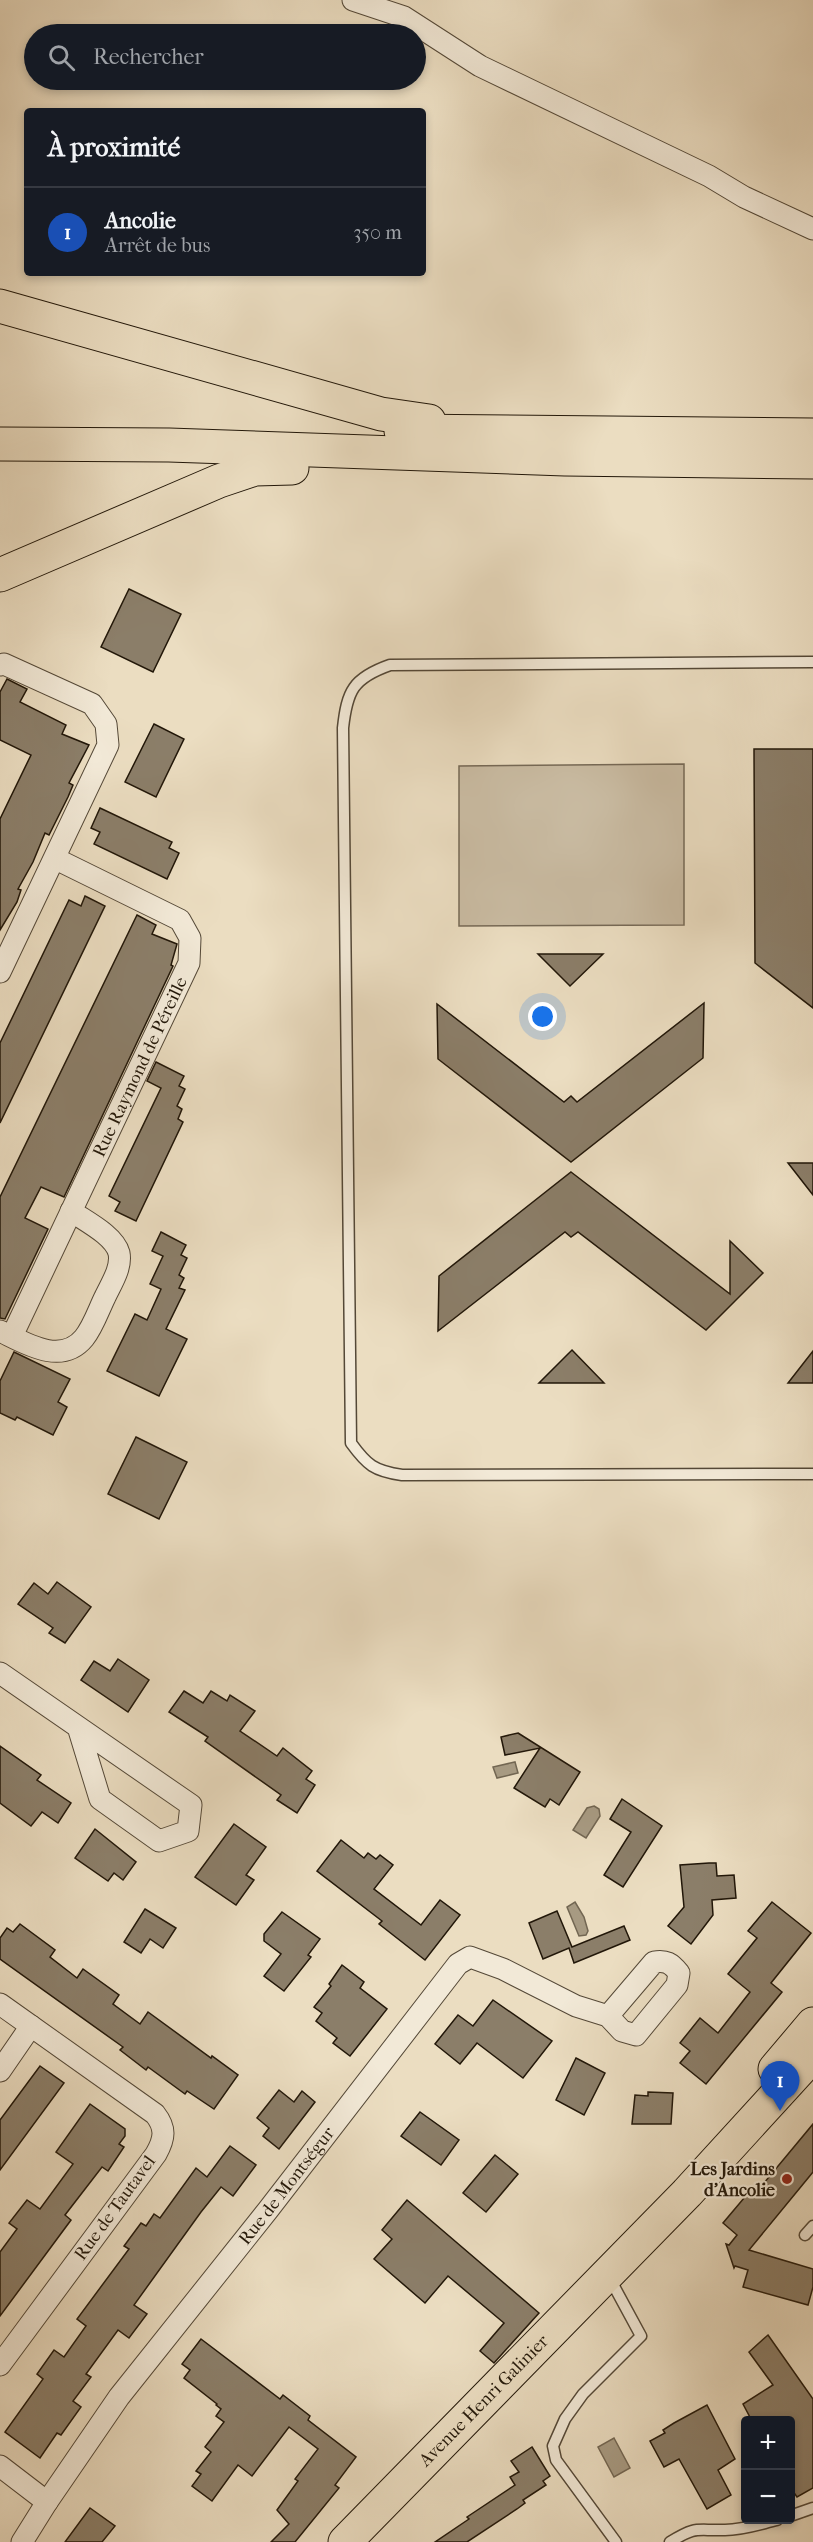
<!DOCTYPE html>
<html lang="fr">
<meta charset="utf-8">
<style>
:root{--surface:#171b24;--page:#20242c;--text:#f1f3f6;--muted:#9ea1a6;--line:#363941;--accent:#0f766e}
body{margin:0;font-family:"IM FELL French Canon",serif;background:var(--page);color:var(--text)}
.controls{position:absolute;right:18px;bottom:18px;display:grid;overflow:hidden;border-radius:6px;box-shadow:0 3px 9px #0003}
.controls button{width:54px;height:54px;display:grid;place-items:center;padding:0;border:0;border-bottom:2px solid var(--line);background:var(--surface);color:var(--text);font:30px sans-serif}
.you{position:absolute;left:543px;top:1017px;width:21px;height:21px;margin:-15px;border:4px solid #fff;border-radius:50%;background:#1a73e8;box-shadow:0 0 0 9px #1a73e833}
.badge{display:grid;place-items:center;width:39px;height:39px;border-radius:50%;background:var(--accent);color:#fff;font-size:20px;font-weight:700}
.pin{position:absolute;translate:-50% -50px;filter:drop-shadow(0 2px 3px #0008)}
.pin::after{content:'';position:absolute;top:32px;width:21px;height:18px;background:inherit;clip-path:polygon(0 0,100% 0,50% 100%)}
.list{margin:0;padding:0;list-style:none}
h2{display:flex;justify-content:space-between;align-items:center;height:78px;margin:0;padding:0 24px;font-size:26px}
h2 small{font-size:20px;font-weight:400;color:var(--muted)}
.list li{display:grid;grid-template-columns:39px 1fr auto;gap:18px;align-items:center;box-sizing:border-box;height:90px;padding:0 24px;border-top:2px solid var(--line)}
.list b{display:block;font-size:22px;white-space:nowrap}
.list p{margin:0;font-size:20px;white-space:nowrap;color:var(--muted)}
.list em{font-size:20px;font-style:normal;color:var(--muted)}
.icon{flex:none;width:33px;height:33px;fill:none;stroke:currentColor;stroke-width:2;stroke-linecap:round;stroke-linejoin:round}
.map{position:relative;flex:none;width:813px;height:2542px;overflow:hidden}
.search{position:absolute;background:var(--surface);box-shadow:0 3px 9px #0003;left:24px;top:24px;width:402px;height:66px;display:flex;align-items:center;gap:15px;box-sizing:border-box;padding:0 21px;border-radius:33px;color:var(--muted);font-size:22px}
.panel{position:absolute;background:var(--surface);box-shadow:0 3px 9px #0003;left:24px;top:108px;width:402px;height:168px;border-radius:6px}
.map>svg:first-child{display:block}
.green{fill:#c9bba2;stroke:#766956;stroke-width:1.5}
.water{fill:#a79a82;stroke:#726652;stroke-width:1.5}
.building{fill:#8b7e69;stroke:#221709;stroke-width:1.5}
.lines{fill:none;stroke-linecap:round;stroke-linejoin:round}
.service-casing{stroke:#544837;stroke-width:13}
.minor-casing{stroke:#544837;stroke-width:23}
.primary-casing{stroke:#221709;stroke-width:35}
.trunk-casing{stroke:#221709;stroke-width:35}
.service{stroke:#f2e9d7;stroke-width:10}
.minor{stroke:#f2e9d7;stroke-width:21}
.primary{stroke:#ebddc1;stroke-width:33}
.trunk{stroke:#ebddc1;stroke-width:33}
.poi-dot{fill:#8f2418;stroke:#f2e9d7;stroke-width:2}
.labels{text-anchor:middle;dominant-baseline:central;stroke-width:4.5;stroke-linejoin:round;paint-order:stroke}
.street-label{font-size:18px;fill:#221709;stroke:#f2e9d7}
.poi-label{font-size:18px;font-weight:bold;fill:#221709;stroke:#f2e9d7;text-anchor:end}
</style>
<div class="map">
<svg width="813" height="2542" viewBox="0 0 813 2542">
<rect width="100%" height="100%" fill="#ebddc1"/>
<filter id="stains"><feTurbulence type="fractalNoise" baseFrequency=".00333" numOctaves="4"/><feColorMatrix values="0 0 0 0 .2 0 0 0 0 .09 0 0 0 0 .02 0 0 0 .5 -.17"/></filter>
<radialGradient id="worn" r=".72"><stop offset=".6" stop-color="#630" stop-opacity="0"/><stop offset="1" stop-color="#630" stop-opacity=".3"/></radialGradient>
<!-- green -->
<path class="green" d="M684,764v161l-225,1v-160z"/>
<!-- water -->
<g class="water">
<path d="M515,1762l3,11 -21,5 -4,-11z"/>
<path d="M594,1806l5,3 1,7 -14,22 -13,-8 14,-22z"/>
<path d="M575,1902l9,15 4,14 -2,4 -7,1 -12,-29z"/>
<path d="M614,2438l16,30 -16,9 -16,-30z"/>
</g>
<!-- building -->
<g class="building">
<path d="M129,589l52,25 -28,58 -52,-25z"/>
<path d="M7,679l20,10 -7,13 46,23 -4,9 27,11 -20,38 4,2 -5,12 -19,38 -4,-2 -12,29 -15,27 3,1 -4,12 -17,28v-111l31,-64 -31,-15v-48z"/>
<path d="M154,724l30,15 -28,58 -31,-15z"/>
<path d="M754,749h59v259l-58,-45z"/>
<path d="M100,808l72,34 -3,6 10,5 -12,26 -73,-35 6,-12 -9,-4z"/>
<path d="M85,896l20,10 -105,217v-80l69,-143 12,6z"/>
<path d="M137,915l19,10 -4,9 25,10 -6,21 2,1 -109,231 -23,-10 -16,31 23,11 -43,90 -5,-1v-121z"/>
<path d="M538,954h65l-33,32z"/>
<path d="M704,1003l-1,55 -132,104 -133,-103 -1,-55 127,98 7,-6 6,6z"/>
<path d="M156,1062l28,14 -5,10 6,3 -8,17 5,3 -4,10 5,3 -47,99 -21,-10 5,-9 -11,-6 52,-108 -14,-7z"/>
<path d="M788,1163h25v32z"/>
<path d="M571,1172l159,122v-53l33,32 -57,57 -128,-98 -7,5 -6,-5 -127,99 1,-55z"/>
<path d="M161,1232l25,13 -5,10 6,3 -8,17 5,3 -5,10 6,2 -19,39 21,10 -28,57 -52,-25 28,-57 12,6 14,-31 -11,-5 13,-28 -11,-5z"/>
<path d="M572,1350l32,33h-65z"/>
<path d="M813,1351v32h-25z"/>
<path d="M14,1352l56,27 -12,23 9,5 -14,28 -36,-18 -2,3 -15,-7v-32z"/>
<path d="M136,1437l51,25 -28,57 -51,-25z"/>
<path d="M57,1582l34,25 -26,36 -16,-10 4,-5 -35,-24 16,-21 14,11z"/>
<path d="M118,1659l31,21 -21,32 -47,-32 13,-19 16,10z"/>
<path d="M184,1691l19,12 8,-12 16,10 3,-6 25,16 -15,20 37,25 6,-8 29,23 -6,8 9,6 -18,28 -20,-13 4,-5 -76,-54 3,-4 -39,-25z"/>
<path d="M518,1733l62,39 -21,33 -9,-6 -5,8 -31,-19 26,-40 -35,7 -4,-18z"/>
<path d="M0,1746l41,29 -4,5 34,23 -13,20 -16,-11 -11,14 -31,-23z"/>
<path d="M622,1799l40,27 -39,61 -19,-12 27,-43 -21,-13z"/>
<path d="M234,1824l32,23 -20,28 8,5 -18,25 -41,-28z"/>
<path d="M95,1829l41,33 -13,18 -9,-7 -6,8 -33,-23z"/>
<path d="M341,1840l23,18 4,-5 8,6 4,-4 13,10 -19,24 47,36 19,-25 20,15 -35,45 -46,-36 3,-3 -65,-50z"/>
<path d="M709,1863h7l1,13 17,-1 2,23 -24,2 1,15 -22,29 -23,-18 16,-19 -4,-42z"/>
<path d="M772,1902l39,31 -40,50 11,9 -76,92 -26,-21 10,-12 -10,-8 20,-25 18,15 32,-41 -22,-18 29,-36 -9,-7z"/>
<path d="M145,1909l31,19 -13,20 -13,-9 -9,14 -17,-11z"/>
<path d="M557,1911l15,36 52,-21 6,14 -56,23 -5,-15 -26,11 -14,-36z"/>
<path d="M282,1912l38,27 -12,16 3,2 -27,34 -20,-15 17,-22 -17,-13v-7z"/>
<path d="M20,1924l35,26 -5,7 27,21 6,-9 36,26 -6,9 27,20 8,-12 63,46 1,-2 26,19 -24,34 -27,-18 -2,3 -37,-27 -2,3 -26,-20 3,-3 -123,-88v-21l7,-10 6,4z"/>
<path d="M342,1965l22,17 -4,6 27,21 -37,47 -17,-13 4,-5 -21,-17 6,-8 -8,-6 17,-21 -2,-2z"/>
<path d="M493,2000l59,41 -29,37 -46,-35 -17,21 -25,-20 23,-29 15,11z"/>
<path d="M576,2058l29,15 -21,42 -28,-15z"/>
<path d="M40,2066l24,17 -64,87v-50z"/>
<path d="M279,2090l15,12 8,-11 13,11 -36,47 -16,-13 6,-8 -12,-10z"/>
<path d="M648,2092l25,1 -2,31h-39l3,-29 13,1z"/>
<path d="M90,2104l35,25v7l-6,8 5,3 -16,24 -6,-4 -37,48 6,5 -71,96v-64l17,-23 -8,-6 18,-23 13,9 33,-45 -17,-12z"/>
<path d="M420,2112l39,28 -18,25 -40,-29z"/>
<path d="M813,2124v48l-64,78 64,19v18l-5,18 -65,-18 5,-17 -13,-4 -1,2 -8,-24 3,1 8,-10 -14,-12 32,-38 4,4z"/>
<path d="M230,2146l26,19 -23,31 -12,-9 -20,25 -67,93 13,9 -18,24 -11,-8 -32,44 5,3 -18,24 8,6 -20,28 -4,-2 -17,25 -35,-26 38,-53 -6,-5 17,-24 10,7 22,-31 -9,-7 52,-70 -5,-3 17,-23 5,3 8,-12 6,4 36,-50 11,9z"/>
<path d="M495,2155l23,19 -32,38 -23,-19z"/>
<path d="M407,2200l132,113 -45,50 -14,-12 24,-28 -56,-47 -23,27 -51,-44 18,-20 -10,-9z"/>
<path d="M768,2335l45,64v89l-16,9 -7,-10v-66h-38l-9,-17 30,-19 -24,-33z"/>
<path d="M201,2339l79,60 3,-4 27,21 -2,4 48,37 -21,28 4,3 -44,54h-24l18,-18 -12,-14 21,-29 -3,-2 23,-30 -29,-22 -37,49 -14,-11 -26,36 -20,-15 9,-12 -5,-3 15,-19 -6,-5 19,-25 -8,-6 5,-7 -5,-4 1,-1 -33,-26 6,-8 -8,-6z"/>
<path d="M707,2405l28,54 -17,11 13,25 -24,14 -28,-50 -15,8 -14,-26 15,-8 -2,-3 11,-7z"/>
<path d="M532,2447l18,29 -7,5 3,4 -23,15 2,3 -8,6 -50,33h-32l34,-23 -2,-2 48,-32 -5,-8 9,-5 -8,-11z"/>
<path d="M90,2508l25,18 -13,16h-37z"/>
</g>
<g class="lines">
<defs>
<g id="service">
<path d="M813,662l-423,3c-37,13 -43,26 -47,63l8,715c16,22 23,28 51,32l411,-1"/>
<path d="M805,2235l8,-9"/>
<path d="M609,2277l32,59 -58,58 -18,25 -12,27 3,14 60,82"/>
<path d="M790,2516l23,-8"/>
<path d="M670,2542c28,-17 26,-11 55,-12 18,0 35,-6 52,-10"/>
</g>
<g id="minor">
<path d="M353,0l51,17 76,49 229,110 35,21 69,32"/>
<path d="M0,665l4,-1 88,40 14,20 2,21 -108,227"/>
<path d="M0,1331c25,12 61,35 84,7 9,-11 15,-29 21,-41 6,-13 17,-29 14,-44 -5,-18 -34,-32 -48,-42"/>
<path id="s1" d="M12,1336l177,-373 1,-25 -10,-18 -124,-61"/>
<path d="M0,1673l191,132 -3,26 -29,10 -59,-42 -22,-72"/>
<path d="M0,2004l155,110c11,14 10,24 1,40l-156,211"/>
<path d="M0,2071l31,-45"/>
<path d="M0,2466l47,36"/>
<path id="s2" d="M22,2542l25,-40 72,-105 149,-187 190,-246 12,-7 33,12 73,37 32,10 14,15 14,4 41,-50 2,-12c-8,-10 -13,-13 -25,-11l-46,54"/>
</g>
<g id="primary">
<path d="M775,2069l38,-45"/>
<path id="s3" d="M345,2542l342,-349 126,-138"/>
</g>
<g id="trunk">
<path d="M0,306l381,108 48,7"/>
<path d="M401,431l412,4"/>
<path d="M0,444l169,1 396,14 248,3"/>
<path d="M0,575l219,-94 36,-12 37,-1"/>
</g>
</defs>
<!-- service casing -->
<use href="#service" class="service-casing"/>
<!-- minor casing -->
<use href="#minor" class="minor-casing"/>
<!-- primary casing -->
<use href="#primary" class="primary-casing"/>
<!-- trunk casing -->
<use href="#trunk" class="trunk-casing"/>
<!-- service -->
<use href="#service" class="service"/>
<!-- minor -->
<use href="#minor" class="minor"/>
<!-- primary -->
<use href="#primary" class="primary"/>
<!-- trunk -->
<use href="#trunk" class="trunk"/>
</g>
<!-- markers -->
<circle class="poi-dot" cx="787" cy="2179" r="6"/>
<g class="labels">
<!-- street labels -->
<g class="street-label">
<text stroke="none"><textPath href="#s1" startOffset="298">Rue Raymond de Péreille</textPath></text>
<text stroke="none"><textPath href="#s2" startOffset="444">Rue de Montségur</textPath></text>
<text transform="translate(115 2208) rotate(-54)">Rue de Tautavel</text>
<text stroke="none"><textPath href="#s3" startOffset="198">Avenue Henri Galinier</textPath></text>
</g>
<!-- poi labels -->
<g class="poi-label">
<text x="775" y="2169">Les Jardins<tspan x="775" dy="21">d'Ancolie</tspan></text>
</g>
</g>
<rect width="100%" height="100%" filter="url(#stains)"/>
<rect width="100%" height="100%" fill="url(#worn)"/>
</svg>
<div class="controls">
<button>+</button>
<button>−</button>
</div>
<div class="you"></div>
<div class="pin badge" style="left:780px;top:2111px;background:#1a4fb4">1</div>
<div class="search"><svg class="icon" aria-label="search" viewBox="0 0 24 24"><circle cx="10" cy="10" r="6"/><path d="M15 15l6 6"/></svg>Rechercher</div>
<section class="panel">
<h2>À proximité<small></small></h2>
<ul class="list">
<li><span class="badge" style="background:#1a4fb4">1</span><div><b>Ancolie</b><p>Arrêt de bus</p></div><em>350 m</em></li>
</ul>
</section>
</div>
